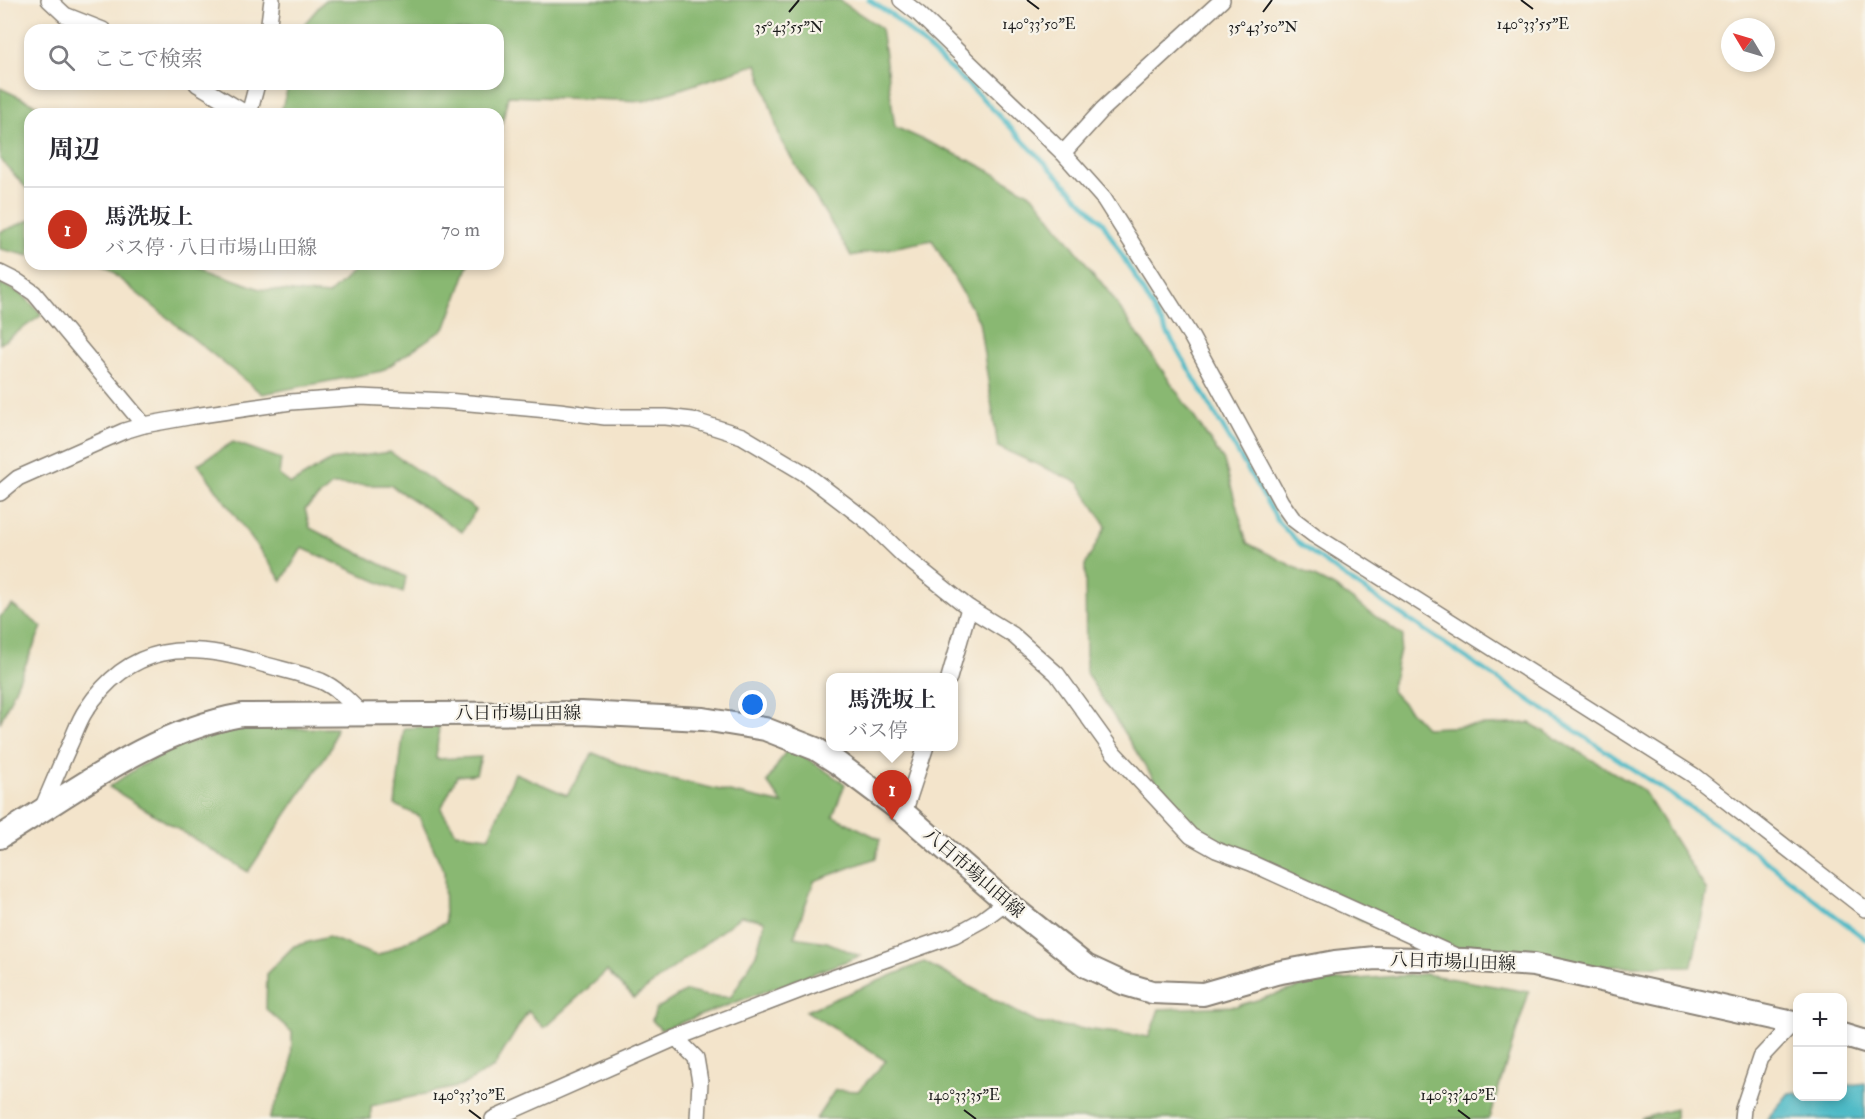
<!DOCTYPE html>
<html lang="ja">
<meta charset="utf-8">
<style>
:root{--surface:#fff;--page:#f2f2f3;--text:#2b2b33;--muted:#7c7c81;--line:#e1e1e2;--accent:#c8321e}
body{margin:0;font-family:"IM FELL Double Pica","Noto Serif JP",serif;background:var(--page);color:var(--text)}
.controls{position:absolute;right:18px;bottom:18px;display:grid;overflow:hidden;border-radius:12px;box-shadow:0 3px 9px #0003}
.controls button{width:54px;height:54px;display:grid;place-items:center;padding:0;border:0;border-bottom:2px solid var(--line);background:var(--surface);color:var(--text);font:30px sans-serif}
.compass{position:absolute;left:1721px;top:18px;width:54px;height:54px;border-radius:50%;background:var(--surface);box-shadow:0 3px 9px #0003;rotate:308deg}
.you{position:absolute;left:753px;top:705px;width:21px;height:21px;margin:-15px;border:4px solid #fff;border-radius:50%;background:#1a73e8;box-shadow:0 0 0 9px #1a73e833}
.badge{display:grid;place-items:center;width:39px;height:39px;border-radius:50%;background:var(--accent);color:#fff;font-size:20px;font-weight:700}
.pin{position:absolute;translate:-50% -50px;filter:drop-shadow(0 2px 3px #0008)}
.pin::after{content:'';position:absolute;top:32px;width:21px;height:18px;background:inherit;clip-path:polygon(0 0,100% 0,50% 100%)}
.popup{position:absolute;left:826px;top:673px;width:132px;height:78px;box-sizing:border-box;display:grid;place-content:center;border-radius:12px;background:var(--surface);filter:drop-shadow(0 2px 4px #0005);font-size:20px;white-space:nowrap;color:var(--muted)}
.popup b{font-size:22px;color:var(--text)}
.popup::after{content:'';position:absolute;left:50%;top:100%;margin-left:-12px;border:12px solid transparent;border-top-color:var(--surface)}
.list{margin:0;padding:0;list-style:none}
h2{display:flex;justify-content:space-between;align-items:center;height:78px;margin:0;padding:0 24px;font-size:26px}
h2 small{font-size:20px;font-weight:400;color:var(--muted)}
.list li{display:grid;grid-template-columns:39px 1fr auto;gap:18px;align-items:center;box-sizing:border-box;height:84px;padding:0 24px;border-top:2px solid var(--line)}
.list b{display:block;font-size:22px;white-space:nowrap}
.list p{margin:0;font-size:20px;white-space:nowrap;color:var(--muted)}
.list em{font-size:20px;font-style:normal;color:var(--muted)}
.icon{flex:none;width:33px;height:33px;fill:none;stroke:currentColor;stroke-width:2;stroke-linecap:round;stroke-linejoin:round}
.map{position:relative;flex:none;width:1865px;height:1119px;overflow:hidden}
.search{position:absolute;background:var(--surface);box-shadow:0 3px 9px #0003;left:24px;top:24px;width:480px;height:66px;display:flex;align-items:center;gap:15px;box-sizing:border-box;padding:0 21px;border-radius:18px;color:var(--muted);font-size:22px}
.panel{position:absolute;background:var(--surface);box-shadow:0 3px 9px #0003;left:24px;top:108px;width:480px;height:162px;border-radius:18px}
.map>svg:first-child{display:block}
.forest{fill:#89b872;stroke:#526a47;stroke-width:1.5}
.water{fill:#4dbac6;stroke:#346b71;stroke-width:1.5}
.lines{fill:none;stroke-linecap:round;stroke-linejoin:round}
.stream{stroke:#4dbac6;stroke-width:4.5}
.street-casing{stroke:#888074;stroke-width:18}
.secondary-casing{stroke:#888074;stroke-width:26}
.street{stroke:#fff;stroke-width:15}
.secondary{stroke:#fff;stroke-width:22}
.ticks{fill:none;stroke:#1c1c1c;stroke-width:2}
.labels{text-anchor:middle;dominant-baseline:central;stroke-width:4.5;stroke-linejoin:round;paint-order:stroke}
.street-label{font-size:18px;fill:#1c1c1c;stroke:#f7f3e8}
.ticks-label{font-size:15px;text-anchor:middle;fill:#1c1c1c;stroke:#f7f3e8;stroke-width:4.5;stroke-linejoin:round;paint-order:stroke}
</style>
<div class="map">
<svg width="1865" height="1119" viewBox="0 0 1865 1119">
<rect width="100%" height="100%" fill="#f7f3e8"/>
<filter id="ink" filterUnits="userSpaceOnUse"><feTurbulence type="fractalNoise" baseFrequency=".0167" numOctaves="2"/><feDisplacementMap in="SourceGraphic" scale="12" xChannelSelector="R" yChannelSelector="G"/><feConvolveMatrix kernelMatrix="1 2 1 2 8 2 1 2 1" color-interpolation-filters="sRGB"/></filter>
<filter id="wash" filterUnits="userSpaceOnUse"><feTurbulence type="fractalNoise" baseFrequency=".008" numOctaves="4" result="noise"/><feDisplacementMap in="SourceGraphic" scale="24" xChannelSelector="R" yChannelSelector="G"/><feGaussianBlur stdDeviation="1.35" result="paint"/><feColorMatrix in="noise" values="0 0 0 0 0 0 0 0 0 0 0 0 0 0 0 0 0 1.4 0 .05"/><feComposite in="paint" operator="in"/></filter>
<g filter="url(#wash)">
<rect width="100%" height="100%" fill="#f3e4cb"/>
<!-- forest -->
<g class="forest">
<path d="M325,0h514l42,28 14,99 80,36 59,33 77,99 113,166 23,82 87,44 69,49 -12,54 35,38 104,-5 113,67 64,101 -15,75 -187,1 -92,-21 -227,-116 -100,-157 -1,-108 21,-39 -27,-43 -81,-36 -19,-126 -47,-81 -81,16 -70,-115 -24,-77 -113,37 -136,-5 -10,46v-28h-218l9,-30h209v-54h-199z"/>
<path d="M0,88l55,26h-25v78l-30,-33z"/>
<path d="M30,220v36l-30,-7v-17z"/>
<path d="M101,264h91l68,25 68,6 33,-31h108l-23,63 -64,44 -120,23z"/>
<path d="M0,283l23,12 19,20 -42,29z"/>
<path d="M233,442l48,17 -2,16 12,9 40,-24 59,-8 86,58 -14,22 -72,-47h-58l-27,24 5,19 96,49 -3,16 -101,-45 -20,33 -84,-117z"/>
<path d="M12,605l30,22 -42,96v-106z"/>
<path d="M439,726l-3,33 45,-2 -5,17 -19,2 -16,33 15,24 33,4 26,-64 52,22 26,-42 47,19 143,32 -16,-22 22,-36 56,38 -12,32 47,23 -4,19 -62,23 -20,56 33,5 33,14 -199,74 -9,-10 4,-11 30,-18 21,5 24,1 25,-42 9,-34 -24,-5 -107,82 -27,-27 -63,57 -16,-17 -34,56 -33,19 -90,20v13h-102l22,-48 1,-39 -26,-23 1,-36 27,-27 34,-9 49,19 68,-33 -1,-51 -25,-56 -24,-11 9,-77z"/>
<path d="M336,728l-5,20 -83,124 -139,-85 31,-21 38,-20 57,-17z"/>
<path d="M924,962l113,61 112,14 10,-28 78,-3 80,-24 108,-8 104,18 -40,127h-673l19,-29 23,1 28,-30 -80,-50z"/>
<path d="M1675,1109v10h-35z"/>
</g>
<!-- water -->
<path class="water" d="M1865,1083v36h-98l22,-26 8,-1 1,4h44l1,-10z"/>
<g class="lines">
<!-- stream -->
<path class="stream" d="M869,0l23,15 87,80 124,128 176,300 21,21 48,35 391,261 126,99"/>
</g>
</g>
<g filter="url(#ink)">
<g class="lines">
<defs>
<g id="street">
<path d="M49,0l16,15 38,15"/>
<path d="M901,0l18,14 144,139 41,46 88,139 89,164 12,17 21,16 379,240 172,134"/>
<path d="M268,30l4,-30"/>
<path d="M197,84l50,30"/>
<path d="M249,114l8,-30"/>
<path d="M1063,153l40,-44 119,-109"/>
<path d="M0,273l18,9 16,11 110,132"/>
<path d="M0,493l18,-15 106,-47 20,-6 50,-9 97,-14 69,-5 87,4 112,10 46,6h61l26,3 50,16 62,37 67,51 33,32 65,52 44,27 44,39 57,79 77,83 25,14 35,13 205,93"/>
<path d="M949,678l20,-70"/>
<path d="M41,811c10,-23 19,-45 29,-67 5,-11 9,-24 16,-34 44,-67 102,-69 173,-47 20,6 42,10 62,18 16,7 30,22 42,34"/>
<path d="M904,813l22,-67"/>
<path d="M676,1038l20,20 4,24 -2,37"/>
<path d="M493,1119l183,-81 140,-54 139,-49 27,-15 24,-18"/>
<path d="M1742,1119l1,-10 17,-51 33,-35"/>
</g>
<g id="secondary">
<path d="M0,837c77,-47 152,-106 242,-122l339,-2 122,6 62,10 51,20 20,13 68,51 102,89 80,64 39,18 27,8 51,2 73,-21 59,-11 40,-4 89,2 70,5 264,59"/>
<path d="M1842,1035l23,7"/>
</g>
</defs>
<!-- street casing -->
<use href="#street" class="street-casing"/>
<!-- secondary casing -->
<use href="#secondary" class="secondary-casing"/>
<!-- street -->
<use href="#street" class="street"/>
<!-- secondary -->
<use href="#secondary" class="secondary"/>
</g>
</g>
<!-- ticks -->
<path class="ticks" d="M1027,0l12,9M1521,0l12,9M789,12l10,-12M1263,12l9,-12M469,1110l12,9M964,1110l12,9M1458,1110l12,9"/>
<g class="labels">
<!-- street labels -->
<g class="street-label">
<text x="518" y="713">八日市場山田線</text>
<text transform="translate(974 873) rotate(41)">八日市場山田線</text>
<text transform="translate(1453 962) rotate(2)">八日市場山田線</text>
</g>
</g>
<g class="ticks-label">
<text x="1039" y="29">140°33'50"E</text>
<text x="1533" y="29">140°33'55"E</text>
<text x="789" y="32">35°43'55"N</text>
<text x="1263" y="32">35°43'50"N</text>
<text x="469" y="1100">140°33'30"E</text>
<text x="964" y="1100">140°33'35"E</text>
<text x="1458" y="1100">140°33'40"E</text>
</g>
</svg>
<div class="controls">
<button>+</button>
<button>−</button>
</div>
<svg class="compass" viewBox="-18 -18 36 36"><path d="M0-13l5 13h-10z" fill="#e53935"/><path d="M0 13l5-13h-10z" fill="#7c7c81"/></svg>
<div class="you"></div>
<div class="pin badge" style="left:892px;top:820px">1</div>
<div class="popup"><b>馬洗坂上</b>バス停</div>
<div class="search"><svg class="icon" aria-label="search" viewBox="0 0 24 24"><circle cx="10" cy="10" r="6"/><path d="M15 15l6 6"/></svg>ここで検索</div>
<section class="panel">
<h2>周辺<small></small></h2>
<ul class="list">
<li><span class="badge">1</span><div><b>馬洗坂上</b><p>バス停 · 八日市場山田線</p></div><em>70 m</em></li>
</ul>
</section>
</div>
